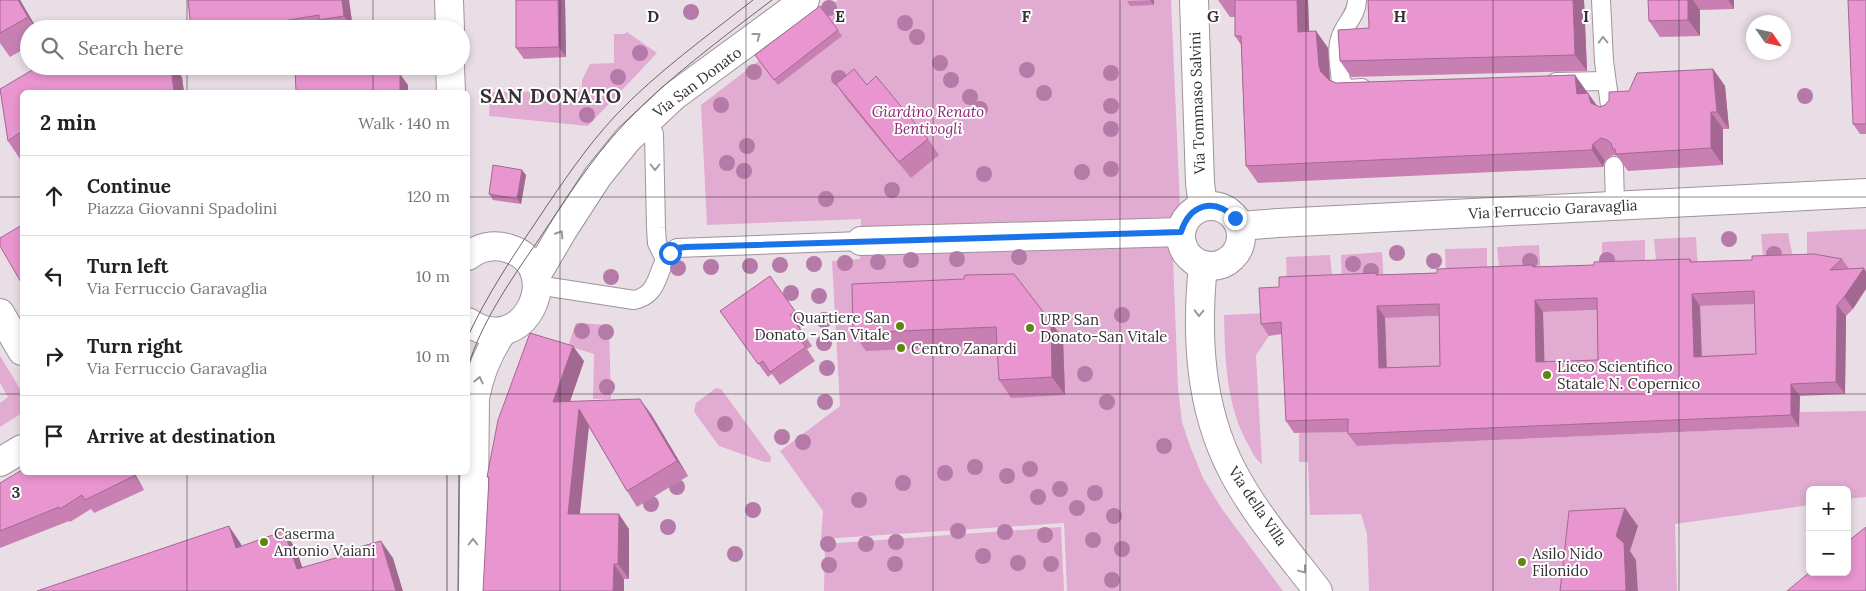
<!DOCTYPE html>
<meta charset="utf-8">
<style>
:root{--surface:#fff;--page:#f6f6f6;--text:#222;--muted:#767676;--line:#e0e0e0}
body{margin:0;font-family:Lora,serif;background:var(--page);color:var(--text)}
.controls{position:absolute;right:15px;bottom:15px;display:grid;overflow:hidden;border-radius:8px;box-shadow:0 2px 8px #0003}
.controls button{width:45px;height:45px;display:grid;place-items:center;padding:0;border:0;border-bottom:1px solid var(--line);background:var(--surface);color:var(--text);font:25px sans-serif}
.compass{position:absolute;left:1746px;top:15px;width:45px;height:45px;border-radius:50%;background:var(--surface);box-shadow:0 2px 8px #0003;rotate:124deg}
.stop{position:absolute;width:15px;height:15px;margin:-11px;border:4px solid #1a73e8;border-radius:50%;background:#fff}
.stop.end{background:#1a73e8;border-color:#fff;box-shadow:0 1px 5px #0008}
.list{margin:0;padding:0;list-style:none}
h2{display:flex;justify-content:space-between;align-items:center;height:65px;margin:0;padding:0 20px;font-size:21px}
h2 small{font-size:16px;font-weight:400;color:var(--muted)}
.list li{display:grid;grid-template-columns:32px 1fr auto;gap:15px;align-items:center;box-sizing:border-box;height:80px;padding:0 20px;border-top:1px solid var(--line)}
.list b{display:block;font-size:19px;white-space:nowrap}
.list p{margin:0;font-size:16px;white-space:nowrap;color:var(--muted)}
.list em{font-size:16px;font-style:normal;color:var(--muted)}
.icon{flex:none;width:28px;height:28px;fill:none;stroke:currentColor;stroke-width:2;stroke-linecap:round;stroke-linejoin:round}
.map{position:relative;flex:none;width:1866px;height:591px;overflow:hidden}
.search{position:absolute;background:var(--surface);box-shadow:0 2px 8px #0003;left:20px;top:20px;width:450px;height:55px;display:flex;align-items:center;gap:12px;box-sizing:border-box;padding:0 18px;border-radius:28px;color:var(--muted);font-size:19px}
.panel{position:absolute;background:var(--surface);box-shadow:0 2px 8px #0003;left:20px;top:90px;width:450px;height:385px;border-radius:8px}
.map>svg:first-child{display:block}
.green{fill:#e2abd1}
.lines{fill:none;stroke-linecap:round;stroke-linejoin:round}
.lane-casing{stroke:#9f939b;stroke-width:20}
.street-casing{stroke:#9f939b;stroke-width:30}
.secondary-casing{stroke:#9f939b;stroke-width:30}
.lane{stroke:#fff;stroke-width:18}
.street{stroke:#fff;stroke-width:28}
.secondary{stroke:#fff;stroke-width:28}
.tram{stroke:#6a6468;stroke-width:1}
.tree{fill:#b57aa7}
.wall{fill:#c880b3;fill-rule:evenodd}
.shaded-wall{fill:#a36892}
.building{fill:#e995d0;stroke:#a36892;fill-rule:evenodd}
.oneway{stroke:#9a989a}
.route{stroke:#1a73e8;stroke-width:6}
.grid{fill:none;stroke:#353134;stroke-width:1;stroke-opacity:0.55}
.poi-dot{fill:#5e8610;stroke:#fff;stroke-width:2}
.labels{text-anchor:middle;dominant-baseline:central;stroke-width:4;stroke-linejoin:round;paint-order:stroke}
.street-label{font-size:15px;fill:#353134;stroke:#fff}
.park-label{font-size:15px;font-style:italic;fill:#8a2974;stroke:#fff}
.poi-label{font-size:15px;fill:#353134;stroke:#fff;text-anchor:start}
.district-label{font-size:20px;font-weight:bold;letter-spacing:1px;fill:#353134;stroke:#fff}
.grid-label{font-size:16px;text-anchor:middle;font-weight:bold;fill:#353134;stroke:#fff;stroke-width:4;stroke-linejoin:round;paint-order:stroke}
</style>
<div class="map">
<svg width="1866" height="591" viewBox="0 0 1866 591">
<rect width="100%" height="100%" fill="#eadee6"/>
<!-- green -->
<g class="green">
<path d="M838,0h333l9,205 -8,16v11l6,156 4,34 8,24 13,32 19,31 61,82h-216l-3,-68 -243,16 2,-28 -43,-60 60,-45 -8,-145 28,-2 1,-40 -154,6 -6,-120z"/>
<path d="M627,32l30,21 -69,73 -99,-10 1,-24 92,-1v-11l8,-16 24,-1v-29h10z"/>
<path d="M1866,229v50l-59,-12v-35z"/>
<path d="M1788,233l7,34 -31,1 -3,-34z"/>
<path d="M1696,237l2,34 -41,1 -3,-33z"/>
<path d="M1645,240v33l-43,1v-32z"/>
<path d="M1539,245l2,32 -41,2 -3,-32z"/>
<path d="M1487,248v31l-41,2 -1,-32z"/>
<path d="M1382,252l2,33 -42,2 -1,-32z"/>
<path d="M1330,255l3,32 -46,2 -1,-32z"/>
<path d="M1762,303l2,63 -62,3 -2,-63z"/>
<path d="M1605,310l1,62 -61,2 -2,-62z"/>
<path d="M1268,313l1,23 -13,19 6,109c-6,-4 -10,-12 -13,-18 -23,-40 -24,-86 -25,-131z"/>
<path d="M1447,316l2,62 -62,2 -2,-62z"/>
<path d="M576,323l33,2 2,74h-18l1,-45 -26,-8z"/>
<path d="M0,356l22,36v21l-22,14v-24l8,-6 -8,-14z"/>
<path d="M716,388l5,1 50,68 -1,5h-5l-46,-16 -22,-30 -3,-5 2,-8z"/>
<path d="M1866,411v86l-19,2v-9h-37v15l-135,19 2,67h-39l-2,-31 -7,-6 8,-28 -63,65h-205l-2,-57 -6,-20 -51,1 -2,-53h-9v-29l57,-2 1,15 442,-19 1,-15z"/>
<path d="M1061,527l3,64h-240l1,-47z"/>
</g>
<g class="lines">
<defs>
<g id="lane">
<path d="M1357,0c0,16 -13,24 -17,39 -4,12 0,30 1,43l7,7 14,-1"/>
<path d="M1601,0l3,61 7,52"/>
<path d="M1556,82l49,-1"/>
<path d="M647,121l7,13 2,94 1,15 8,16"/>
<path d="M1614,166l1,39"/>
<path d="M537,285l97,15c31,-7 19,-37 43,-52l184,-7"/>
</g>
<g id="street">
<path d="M1194,0l6,183 3,23"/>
<circle cx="1211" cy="236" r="30"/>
<path d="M1240,226l38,-3 588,-30"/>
<path d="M861,241l320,-9"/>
<path d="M1203,265c-7,69 -4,141 29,205 22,43 57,83 86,121"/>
<path d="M0,313l22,38"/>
<path d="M0,462l22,-13"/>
</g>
<g id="secondary">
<path d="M449,0l1,29"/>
<path d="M450,66l1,26"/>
<path d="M468,256c11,-9 25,-12 39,-8 61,17 18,114 -39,74"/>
<path d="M536,276l27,-46 35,-54 30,-37 46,-43 131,-96"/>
<path d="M473,591l2,-193c5,-26 13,-46 28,-67"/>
</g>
</defs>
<!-- lane casing -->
<use href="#lane" class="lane-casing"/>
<!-- street casing -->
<use href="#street" class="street-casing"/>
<!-- secondary casing -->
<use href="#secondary" class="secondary-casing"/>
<!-- lane -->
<use href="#lane" class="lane"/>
<!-- street -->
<use href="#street" class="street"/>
<!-- secondary -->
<use href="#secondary" class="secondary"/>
<!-- tram -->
<g class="tram">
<path d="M468,336c19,-41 45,-80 70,-117 24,-36 49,-73 78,-104 41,-43 90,-78 137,-115"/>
<path d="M468,367c12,-42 42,-86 67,-122 28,-41 55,-85 89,-121 45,-47 97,-85 148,-124"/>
<path d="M447,591v-119"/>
<path d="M458,591l1,-119"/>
</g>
</g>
<!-- trees -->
<g class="tree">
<circle cx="829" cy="8" r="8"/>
<circle cx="691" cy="12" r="8"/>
<circle cx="905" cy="23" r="8"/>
<circle cx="917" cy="37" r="8"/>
<circle cx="640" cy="53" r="8"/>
<circle cx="940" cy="63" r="8"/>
<circle cx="1027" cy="70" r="8"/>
<circle cx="754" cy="72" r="8"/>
<circle cx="1111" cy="73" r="8"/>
<circle cx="618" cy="77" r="8"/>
<circle cx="839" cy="78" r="8"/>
<circle cx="951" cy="80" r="8"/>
<circle cx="1044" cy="93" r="8"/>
<circle cx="1805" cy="96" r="8"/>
<circle cx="970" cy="97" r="8"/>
<circle cx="721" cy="105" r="8"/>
<circle cx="1111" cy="106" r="8"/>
<circle cx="980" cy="109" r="8"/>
<circle cx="587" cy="115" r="8"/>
<circle cx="1111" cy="129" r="8"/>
<circle cx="747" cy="146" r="8"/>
<circle cx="727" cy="163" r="8"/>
<circle cx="1111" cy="169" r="8"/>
<circle cx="744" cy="171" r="8"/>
<circle cx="1082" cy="172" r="8"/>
<circle cx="984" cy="174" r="8"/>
<circle cx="892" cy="190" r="8"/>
<circle cx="826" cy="199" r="8"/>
<circle cx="1729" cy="239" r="8"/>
<circle cx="1397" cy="253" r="8"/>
<circle cx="1774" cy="254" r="8"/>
<circle cx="1019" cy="257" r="8"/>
<circle cx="957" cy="259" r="8"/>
<circle cx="911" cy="260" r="8"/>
<circle cx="1607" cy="260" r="8"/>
<circle cx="1434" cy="261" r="8"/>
<circle cx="1530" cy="261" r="8"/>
<circle cx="878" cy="262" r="8"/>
<circle cx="845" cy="263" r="8"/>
<circle cx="814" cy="264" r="8"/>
<circle cx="1353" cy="264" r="8"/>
<circle cx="780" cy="265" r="8"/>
<circle cx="750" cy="266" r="8"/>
<circle cx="711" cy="267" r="8"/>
<circle cx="678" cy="268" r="8"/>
<circle cx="1371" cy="271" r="8"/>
<circle cx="611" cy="277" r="8"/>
<circle cx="791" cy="293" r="8"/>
<circle cx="819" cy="296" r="8"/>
<circle cx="1122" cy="315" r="8"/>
<circle cx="824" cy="320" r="8"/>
<circle cx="582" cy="331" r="8"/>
<circle cx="606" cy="332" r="8"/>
<circle cx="824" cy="343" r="8"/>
<circle cx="827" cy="368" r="8"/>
<circle cx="1085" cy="374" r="8"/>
<circle cx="607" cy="387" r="8"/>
<circle cx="825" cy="402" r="8"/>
<circle cx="1107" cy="402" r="8"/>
<circle cx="725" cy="424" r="8"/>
<circle cx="782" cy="437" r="8"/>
<circle cx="803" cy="442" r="8"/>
<circle cx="1164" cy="446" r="8"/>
<circle cx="975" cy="467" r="8"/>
<circle cx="1030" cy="469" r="8"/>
<circle cx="945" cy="473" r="8"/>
<circle cx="1007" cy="476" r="8"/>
<circle cx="903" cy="483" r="8"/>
<circle cx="677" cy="487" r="8"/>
<circle cx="1060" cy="489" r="8"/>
<circle cx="1095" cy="493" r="8"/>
<circle cx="1038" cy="497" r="8"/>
<circle cx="859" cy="500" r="8"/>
<circle cx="651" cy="504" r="8"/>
<circle cx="1077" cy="508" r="8"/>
<circle cx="753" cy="510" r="8"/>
<circle cx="1114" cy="516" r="8"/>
<circle cx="668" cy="527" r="8"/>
<circle cx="958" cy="531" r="8"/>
<circle cx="1005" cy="532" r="8"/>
<circle cx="1045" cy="535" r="8"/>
<circle cx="1093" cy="540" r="8"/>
<circle cx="896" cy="542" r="8"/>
<circle cx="828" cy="544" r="8"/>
<circle cx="866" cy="544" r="8"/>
<circle cx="1122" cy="549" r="8"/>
<circle cx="735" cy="554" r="8"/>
<circle cx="983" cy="556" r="8"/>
<circle cx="1018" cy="563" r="8"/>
<circle cx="895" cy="564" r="8"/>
<circle cx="1051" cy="564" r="8"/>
<circle cx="829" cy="565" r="8"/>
<circle cx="1112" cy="580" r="8"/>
</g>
<!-- wall -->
<g class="wall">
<path d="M0,0h20l17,29h-8v17l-19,11 -10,-14z"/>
<path d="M188,0h161l4,29h-162z"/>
<path d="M565,0l1,57 -42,2 -8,-11z"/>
<path d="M1154,0v5l-24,1 -3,-5z"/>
<path d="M1218,0h90l1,32 7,-1 12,17 2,32 6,3 239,-8 21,30 4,2 5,-2 24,-14 84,-22 12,17 4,43h-6v36l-95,6 -11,-15 -4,-1 -8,6 -2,6 -345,16 -12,-17 -5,-121 -6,-9v-19h-5z"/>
<path d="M1368,0h216l3,71 -236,6 -11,-16 29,-33z"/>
<path d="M1648,0h86v9l-34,1v26l-40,1 -11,-16z"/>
<path d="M1866,0v134h-6l-7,-10z"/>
<path d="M820,6l22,30 -64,49 -23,-30z"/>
<path d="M182,77l2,15h-162v65l-2,2 -12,-18 -8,-52z"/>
<path d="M836,84l92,55 11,16 -28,23 -64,-78z"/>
<path d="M526,175l-5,29 -28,-4 -4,-6z"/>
<path d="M1690,259l2,3 150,-3 7,10 4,40 -7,7 -1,78 -45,2 -1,31 -442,19 -9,-12v-2l-54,1 -8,-12 -4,-87 -13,2 -8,-12 18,-37 97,-14 1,2 60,-2 97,-6 60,-2zM1754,304l2,50 -54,2 -2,-50zM1597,310l1,50 -54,2 -1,-50zM1439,316l1,50 -53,2 -2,-50z"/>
<path d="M770,276l34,49 -4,3 12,18 -5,3 8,12 -35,24 -8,-11 -4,3 -48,-66z"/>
<path d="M1051,322l12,17 2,56 -54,3 -12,-18 -2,-35 -131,6 -13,-18z"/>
<path d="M584,361l-14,41 81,12 37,62 -51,31 -10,-16 -38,-64 -9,87 49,15v50h-5l-135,-100 -2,-2z"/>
<path d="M22,472h116l-3,2 9,16 -50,23 -3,-4 -21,13 -1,-1 -69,27v-65z"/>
</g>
<!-- shaded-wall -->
<g class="shaded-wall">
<path d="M18,0h2l17,29h-1l-8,-12z"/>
<path d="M342,0h7l4,29 -9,-13z"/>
<path d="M558,0h7l1,57 -7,-10z"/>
<path d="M1150,0h4v5z"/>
<path d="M1297,0h11l2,49 -12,-17z"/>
<path d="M1573,0h11l3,71 -12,-16z"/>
<path d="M1688,0h5l7,10v26l-12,-16z"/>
<path d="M1728,0h6v9z"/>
<path d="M115,22l5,7h-4z"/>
<path d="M1316,31l12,17 2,35 -9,-11 -2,-6z"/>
<path d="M171,66h3l8,11 2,15h-10z"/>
<path d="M389,66l7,11 -7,-3z"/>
<path d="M1713,69l12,17 4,43 -12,-17z"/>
<path d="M400,74l8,11v7h-8z"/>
<path d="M1575,75l12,17 2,18 -12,-16z"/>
<path d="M1588,93l12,17 -9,-7z"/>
<path d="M1711,112l12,17v36l-12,-17z"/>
<path d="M1593,144l12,17 -2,6 -11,-17z"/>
<path d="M522,170l4,5 -5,29 -4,-5z"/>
<path d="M1864,268l2,4v17l-13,20 -9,-12z"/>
<path d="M1692,294l8,12 2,63 -8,-12z"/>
<path d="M1535,300l8,12 2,62 -9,-12z"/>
<path d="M1837,305l9,11 -1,78 -9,-12z"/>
<path d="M1377,306l8,12 2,62 -8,-12z"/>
<path d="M1051,322l12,17 2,56 -13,-18z"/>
<path d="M573,346l11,15 -20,57 -11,-16z"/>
<path d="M1791,384l9,12 -1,31 -8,-12z"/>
<path d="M640,399l11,15 37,62 -11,-15z"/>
<path d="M579,409l10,15 -11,105 -10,-15z"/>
<path d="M132,472l3,2 9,16z"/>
<path d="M1625,508l13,18 -8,25 6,9 2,31h-12l-10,-55z"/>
<path d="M619,514l10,15v50l-11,-15z"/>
<path d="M229,526l12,18 7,21 -12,-17z"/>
<path d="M284,531l12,18 13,37 -12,-17z"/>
<path d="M381,541l12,17 10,33h-7z"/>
<path d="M614,564l10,15v12h-11z"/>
</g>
<!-- building -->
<g class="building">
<path d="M0,0h18l10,17 -28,16z"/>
<path d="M188,0h154l2,16 -25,4v-5l-84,14h-44z"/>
<path d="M516,0h42l1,47 -43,1z"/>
<path d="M1235,0h62l1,32 18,-1 3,35 2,6 8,8 7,3 239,-8 2,19 11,-1 3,10 9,4 5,-2 4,-5v-8l20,-1 8,-18 76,-4 4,43h-6v36l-95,6 -1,-5h-2l-2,-6 -4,-3 -6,-2 -8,6 -1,6 -346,16 -5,-130h-6z"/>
<path d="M1368,0h205l2,55 -235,6 -2,-31 31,-2z"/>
<path d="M1648,0h40v20l-39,1z"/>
<path d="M1848,0h18v124h-13z"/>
<path d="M820,6l18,24 -64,50 -19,-25z"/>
<path d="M115,22l1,7h-13z"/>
<path d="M39,66h132l3,26h-152v39l-14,10 -8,-52z"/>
<path d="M389,66v8h11v18h-104l-1,-25z"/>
<path d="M854,69l13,16 9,-9 52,63 -29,23 -63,-78z"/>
<path d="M493,165l29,5 -5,29 -28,-5z"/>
<path d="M22,225v59l-22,-38v-8z"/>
<path d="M1814,254l28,5 -12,11 34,-2 -20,29 -7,8 -1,77 -45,2v31l-443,19v-15l-62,2 -5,-99 -20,2 -2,-36 20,-1v-10l97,-4v2l61,-2v-4l96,-4v2l61,-2v-3l96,-3v3l62,-2v-4zM1754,291l2,63 -62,3 -2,-63zM1597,298l1,62 -62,2 -1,-62zM1439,304l1,62 -61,2 -2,-62z"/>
<path d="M1014,274l37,48 1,55 -53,3 -3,-53 -143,6 -1,-49 112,-5 1,-4z"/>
<path d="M770,276l25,35 -5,4 12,17 -5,4 9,11 -36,25 -7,-11 -5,3 -38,-53z"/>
<path d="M530,333l43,13 -20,56 87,-3 37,62 -50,30 -48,-82 -11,105h51l-1,50h-4l-1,27h-130l6,-114h-2l11,-57z"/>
<path d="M22,470v2h110l2,4 -49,24 -3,-5 -22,14 -1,-2 -59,24v-48z"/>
<path d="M1625,508l-9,28 8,7 2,48h-66l9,-80z"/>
<path d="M229,526l7,22 48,-17 13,38 49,-14 -1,-4 36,-10 15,50h-359z"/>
<path d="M1866,527v64h-79l23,-19h37v-30z"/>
</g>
<!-- one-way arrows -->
<defs><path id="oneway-chevron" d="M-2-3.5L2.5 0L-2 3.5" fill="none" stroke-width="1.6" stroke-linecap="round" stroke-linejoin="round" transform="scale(1.25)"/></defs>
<g class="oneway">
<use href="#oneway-chevron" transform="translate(757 36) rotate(-37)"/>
<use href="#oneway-chevron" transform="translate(1603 40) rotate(-92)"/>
<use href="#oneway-chevron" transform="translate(655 167) rotate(90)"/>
<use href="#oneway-chevron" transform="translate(560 234) rotate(-58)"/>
<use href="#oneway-chevron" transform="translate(1199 313) rotate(91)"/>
<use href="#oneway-chevron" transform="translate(479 380) rotate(-77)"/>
<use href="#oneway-chevron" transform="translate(473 542) rotate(-90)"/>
<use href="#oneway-chevron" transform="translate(1303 570) rotate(53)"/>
</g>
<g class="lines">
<!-- route -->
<path class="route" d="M670,253l7,-5 9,-1 495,-15c9,-28 33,-35 54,-14"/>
</g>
<!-- grid -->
<path class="grid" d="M187,0v29M373,0v29M560,0v591M746,0v591M933,0v591M1120,0v591M1306,0v591M1493,0v591M1679,0v591M187,66v26M373,66v26M0,197h22M468,197h1398M0,394h22M468,394h1398M187,472v119M373,472v119"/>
<!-- markers -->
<g class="poi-dot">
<circle cx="900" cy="326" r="5"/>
<circle cx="1030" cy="328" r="5"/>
<circle cx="901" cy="348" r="5"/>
<circle cx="1547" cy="375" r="5"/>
<circle cx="264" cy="542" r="5"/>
<circle cx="1522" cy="562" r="5"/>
</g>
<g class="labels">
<!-- street labels -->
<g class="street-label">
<text transform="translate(697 82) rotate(-37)">Via San Donato</text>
<text transform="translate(1197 103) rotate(-92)">Via Tommaso Salvini</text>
<text transform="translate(1553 209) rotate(-3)">Via Ferruccio Garavaglia</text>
<text transform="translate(1258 506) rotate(56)">Via della Villa</text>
</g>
<!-- park labels -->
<g class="park-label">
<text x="928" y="111">Giardino Renato<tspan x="928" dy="17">Bentivogli</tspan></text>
</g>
<!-- poi labels -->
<g class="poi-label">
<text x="890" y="317" text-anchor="end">Quartiere San<tspan x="890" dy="17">Donato - San Vitale</tspan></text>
<text x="1040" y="319">URP San<tspan x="1040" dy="17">Donato-San Vitale</tspan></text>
<text x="911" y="348">Centro Zanardi</text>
<text x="1557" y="366">Liceo Scientifico<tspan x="1557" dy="17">Statale N. Copernico</tspan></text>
<text x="274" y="533">Caserma<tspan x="274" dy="17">Antonio Vaiani</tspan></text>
<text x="1532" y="553">Asilo Nido<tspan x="1532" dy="17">Filonido</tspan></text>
</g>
<!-- district labels -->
<g class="district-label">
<text x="551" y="95">SAN DONATO</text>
</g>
</g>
<g class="grid-label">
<text x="653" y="22">D</text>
<text x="840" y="22">E</text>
<text x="1026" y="22">F</text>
<text x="1213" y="22">G</text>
<text x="1400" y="22">H</text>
<text x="1586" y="22">I</text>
<text x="16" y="498">3</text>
</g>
</svg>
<div class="controls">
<button>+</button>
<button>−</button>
</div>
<svg class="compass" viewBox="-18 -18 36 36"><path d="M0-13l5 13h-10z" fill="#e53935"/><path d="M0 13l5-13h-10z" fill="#767676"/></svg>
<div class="stop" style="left:670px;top:253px"></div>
<div class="stop end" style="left:1235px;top:218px"></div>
<div class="search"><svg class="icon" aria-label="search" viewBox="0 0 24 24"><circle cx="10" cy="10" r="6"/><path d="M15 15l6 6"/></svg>Search here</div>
<section class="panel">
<h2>2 min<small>Walk · 140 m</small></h2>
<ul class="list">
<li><svg class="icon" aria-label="ahead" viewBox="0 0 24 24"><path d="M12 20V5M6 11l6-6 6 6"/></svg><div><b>Continue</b><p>Piazza Giovanni Spadolini</p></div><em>120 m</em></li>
<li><svg class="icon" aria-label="left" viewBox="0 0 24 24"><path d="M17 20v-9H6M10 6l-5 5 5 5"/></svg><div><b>Turn left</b><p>Via Ferruccio Garavaglia</p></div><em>10 m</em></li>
<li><svg class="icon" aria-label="right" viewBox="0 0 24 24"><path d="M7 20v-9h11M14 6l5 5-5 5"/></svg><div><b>Turn right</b><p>Via Ferruccio Garavaglia</p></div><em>10 m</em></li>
<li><svg class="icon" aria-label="arrive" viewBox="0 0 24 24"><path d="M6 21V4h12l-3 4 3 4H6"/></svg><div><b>Arrive at destination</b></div></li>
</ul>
</section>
</div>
